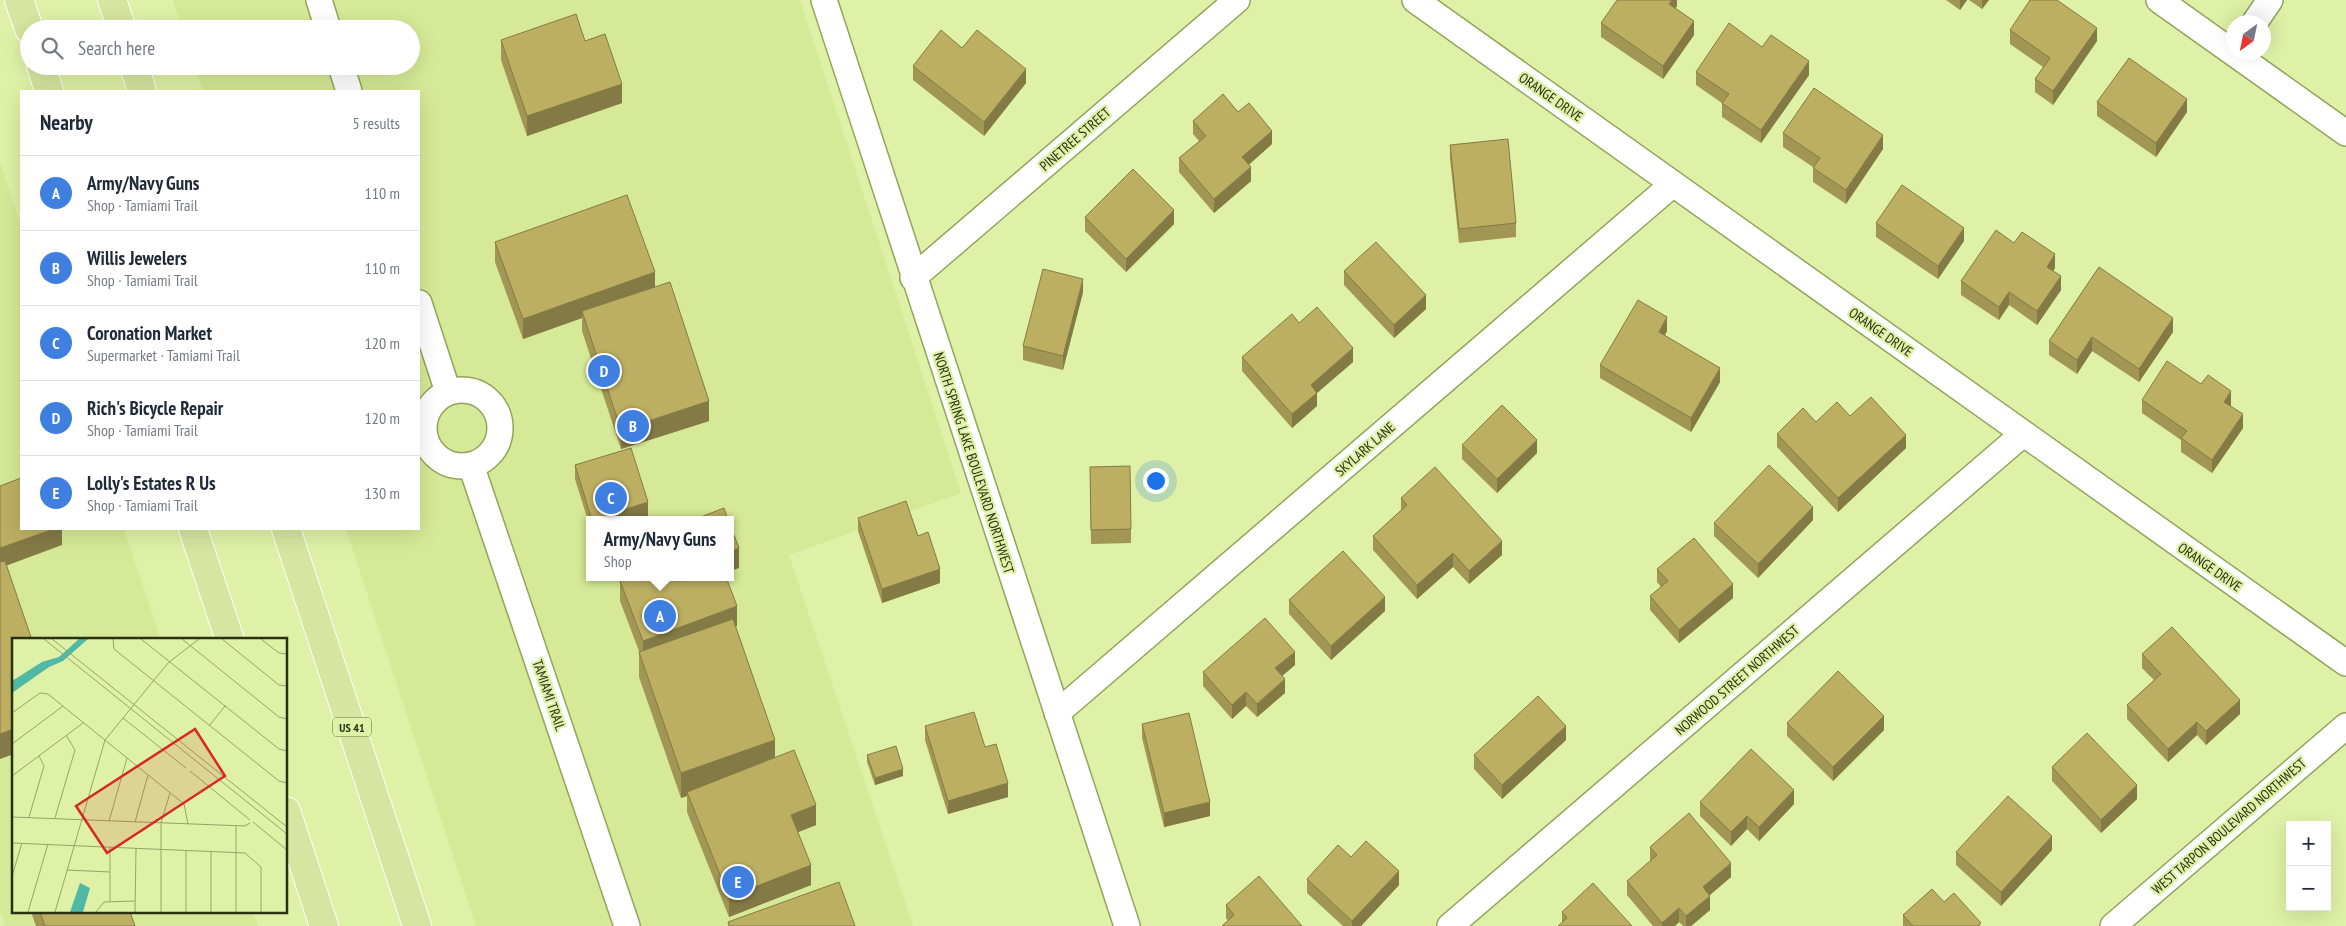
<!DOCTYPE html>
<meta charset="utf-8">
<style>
:root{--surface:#fff;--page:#f2f2f3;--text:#1f2937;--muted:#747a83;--line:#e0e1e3;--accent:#8d5cd5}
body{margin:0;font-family:"PT Sans Narrow",sans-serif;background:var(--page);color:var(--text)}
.controls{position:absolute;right:15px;bottom:15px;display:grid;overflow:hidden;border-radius:0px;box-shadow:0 5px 20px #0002}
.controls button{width:45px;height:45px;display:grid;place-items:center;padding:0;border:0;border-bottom:1px solid var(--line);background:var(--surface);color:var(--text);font:25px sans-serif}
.compass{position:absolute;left:2226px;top:15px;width:45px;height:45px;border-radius:50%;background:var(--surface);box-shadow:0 5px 20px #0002;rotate:213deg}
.you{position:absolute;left:1155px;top:480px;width:18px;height:18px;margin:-12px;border:4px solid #fff;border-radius:50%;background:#1a73e8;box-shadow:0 0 0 8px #1a73e833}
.badge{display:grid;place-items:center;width:32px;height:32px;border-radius:50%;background:var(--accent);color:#fff;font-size:16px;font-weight:700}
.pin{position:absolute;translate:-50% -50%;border:2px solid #fff;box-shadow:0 1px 5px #0006}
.popup{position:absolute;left:586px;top:516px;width:148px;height:65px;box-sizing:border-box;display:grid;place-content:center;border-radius:0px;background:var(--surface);filter:drop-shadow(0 1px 4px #0005);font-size:16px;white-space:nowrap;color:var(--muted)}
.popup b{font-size:19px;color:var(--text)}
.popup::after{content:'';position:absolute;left:50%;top:100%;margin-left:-10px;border:10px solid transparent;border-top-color:var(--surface)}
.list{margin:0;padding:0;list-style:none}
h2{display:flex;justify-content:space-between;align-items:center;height:65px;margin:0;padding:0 20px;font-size:21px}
h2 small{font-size:16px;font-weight:400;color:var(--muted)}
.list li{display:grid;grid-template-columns:32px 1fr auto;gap:15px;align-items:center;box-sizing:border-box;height:75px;padding:0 20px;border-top:1px solid var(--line)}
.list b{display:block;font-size:19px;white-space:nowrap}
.list p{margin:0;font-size:16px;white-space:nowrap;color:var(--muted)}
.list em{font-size:16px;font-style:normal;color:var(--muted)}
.icon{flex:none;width:28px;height:28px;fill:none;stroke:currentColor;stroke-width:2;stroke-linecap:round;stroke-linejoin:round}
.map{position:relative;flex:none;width:2346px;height:926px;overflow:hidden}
.search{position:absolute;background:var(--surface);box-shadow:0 5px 20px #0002;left:20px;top:20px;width:400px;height:55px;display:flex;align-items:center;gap:12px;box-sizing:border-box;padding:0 18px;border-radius:28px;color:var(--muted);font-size:19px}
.panel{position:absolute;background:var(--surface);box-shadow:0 5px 20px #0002;left:20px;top:90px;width:400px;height:440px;border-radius:0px}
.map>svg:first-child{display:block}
.built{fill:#d5e996;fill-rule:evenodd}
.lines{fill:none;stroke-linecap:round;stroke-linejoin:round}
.minor-casing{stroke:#93a45c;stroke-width:28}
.primary-casing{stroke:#fff;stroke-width:30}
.minor{stroke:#fff;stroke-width:25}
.primary{stroke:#d6e59f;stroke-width:28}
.wall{fill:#a29654}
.shaded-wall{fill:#847a45}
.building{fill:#bcaf62;stroke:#847a45}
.labels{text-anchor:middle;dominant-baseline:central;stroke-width:4.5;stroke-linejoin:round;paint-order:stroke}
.shield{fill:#def1a6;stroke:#606b3f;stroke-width:1}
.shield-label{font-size:12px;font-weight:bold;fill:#2a3113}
.street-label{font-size:14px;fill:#2a3113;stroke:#def1a6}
.inset-road{fill:none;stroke:#96a46b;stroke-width:1}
.view{fill:#d62828;fill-opacity:0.15;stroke:#d62828;stroke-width:2.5}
.inset-edge{fill:none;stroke:#2a3113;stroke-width:2.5}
</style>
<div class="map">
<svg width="2346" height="926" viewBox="0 0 2346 926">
<rect width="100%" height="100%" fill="#def1a6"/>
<!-- built -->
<g class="built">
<path d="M173,0h627l161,493 -172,62 124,371h-437l-130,-397h73v-438h-216l-9,-25h217v-37h-229zM590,520h140v57h-140z"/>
<path d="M0,162l21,63v304h103l37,111h-147v272h239l5,14h-253l-5,-16z"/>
</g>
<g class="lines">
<defs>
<g id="minor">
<path d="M319,0l9,29"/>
<path d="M824,0l303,926"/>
<path d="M1415,0l931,663"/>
<path d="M2159,0l187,133"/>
<path d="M2255,22l15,-22"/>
<path d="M341,66l8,25"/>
<path d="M913,278l324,-278"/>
<path d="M419,303l29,89"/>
<circle cx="462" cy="428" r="38"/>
<path d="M471,465l156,461"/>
<path d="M1057,713l616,-529"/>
<path d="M1450,926l573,-492"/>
<path d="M2113,926l233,-200"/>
</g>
<g id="primary">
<path d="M19,0l10,29"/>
<path d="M112,0l10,29"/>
<path d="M41,66l8,25"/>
<path d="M134,66l8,25"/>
<path d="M193,529l37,111"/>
<path d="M286,529l131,397"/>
<path d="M286,811l38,115"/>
</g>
</defs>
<!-- minor casing -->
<use href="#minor" class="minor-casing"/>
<!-- primary casing -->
<use href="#primary" class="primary-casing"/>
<!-- minor -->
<use href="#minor" class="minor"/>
<!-- primary -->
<use href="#primary" class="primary"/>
</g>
<!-- wall -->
<g class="wall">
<path d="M1677,0v6l-2,2 19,27 -31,44 -62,-42v-14z"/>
<path d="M1946,0h21l-7,10z"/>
<path d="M1969,0h20l-7,9z"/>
<path d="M2010,30l87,11 -44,64 -18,-13v-13l8,-12 -33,-23z"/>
<path d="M501,40l84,1 37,62 -95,33 -26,-76z"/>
<path d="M1762,47l47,28 -48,68 -39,-26v-14l-26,-18v-13z"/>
<path d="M962,48l64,35 -42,53 -71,-56v-14z"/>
<path d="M2097,102l90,10 -31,45 -59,-41z"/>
<path d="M1238,112l34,32 -24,21 3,16 -37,32 -35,-41v-14l20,-17 -6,-7v-13z"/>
<path d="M1783,133l100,16 -37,55 -33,-22v-15l-30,-20z"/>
<path d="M1450,145l66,78v14l-57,6 -9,-84z"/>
<path d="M1085,217l89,7 -48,48 -41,-41z"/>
<path d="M1876,223l88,18 -26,38 -62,-42z"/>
<path d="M495,242l160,45 54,134 -88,28 -39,-118v-13l-59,21 -28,-77z"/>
<path d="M2014,243l41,25 -2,3 8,19 -24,35 -28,-20 -10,15 -38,-25v-14z"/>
<path d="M2099,267l74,65 -34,50 -47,-31 -15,23 -28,-19v-14z"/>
<path d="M1344,271l82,38 -32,29 -50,-53z"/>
<path d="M1083,292l-20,78 -40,-10v-14z"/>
<path d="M1299,323l54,39 -36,31v13l-25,22 -50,-57v-14z"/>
<path d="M1667,331l-2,4 55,47 -29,50 -91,-54v-13z"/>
<path d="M2142,400l89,5 -1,1 13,22 -31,45 -31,-21v-12l-39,-27z"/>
<path d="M1850,416l56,32 -68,64 -61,-65v-13l39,-12z"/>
<path d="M1462,445l75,8 -40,40 -35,-34z"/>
<path d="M575,465l73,51 -12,4h-46v7l-15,-48z"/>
<path d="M1090,480l41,49v14l-40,1z"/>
<path d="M1401,498l101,57 -33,29 -16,-17 -36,32 -44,-49v-14l28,-26z"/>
<path d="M858,518l60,18 22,47 -58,20 -24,-72z"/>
<path d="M1813,520l-55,58 -44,-42v-13z"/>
<path d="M1657,569l76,29 -54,45 -29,-33v-14l11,-9 -4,-5z"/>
<path d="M620,581l117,45 -2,1 40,131 41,67 -18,7 13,53 -82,32 -42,-105v-16l-6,2 -42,-121v-26l-19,-50z"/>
<path d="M1289,600l96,11 -54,49 -42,-46z"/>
<path d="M2142,654l98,60 -34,31 -9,-10 -29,27 -41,-43v-14l27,-25 -12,-12z"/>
<path d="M1295,665l-13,11 3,17 -28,24 -11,-11 -14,13 -29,-33v-14z"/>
<path d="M1787,723l97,7 -51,51 -46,-45z"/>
<path d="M1142,724l68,92 -46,11 -22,-89z"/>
<path d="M925,726l60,21 23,50 -60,17 -23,-74z"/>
<path d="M1566,740l-64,59 -28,-30v-14z"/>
<path d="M867,755l36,21 -28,9 -8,-23z"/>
<path d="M2052,767l85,32 -36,34 -49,-52z"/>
<path d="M1700,802l94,2 -35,37 -12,-12 -16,17 -31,-30z"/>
<path d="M1650,847l81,30 -22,18 1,15 -19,16h-8l-4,-4 -4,4h-22l-26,-31v-14l23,-20z"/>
<path d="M2052,850l-51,56 -45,-41v-13z"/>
<path d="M1351,857l48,28 -38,41h-18l-36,-33v-14z"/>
<path d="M1944,902l37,24h-78v-11z"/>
<path d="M1226,905l76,21 -74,-5 -2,-3z"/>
<path d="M31,912h99l5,14h-99z"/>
<path d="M1562,912l70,14 -70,-3z"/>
</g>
<!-- shaded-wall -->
<g class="shaded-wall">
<path d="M1672,0h5v6l-8,12v-14z"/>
<path d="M1960,0h7l-7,10z"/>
<path d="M1982,0h7l-7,9z"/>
<path d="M1694,21v14l-31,44v-13z"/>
<path d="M2097,28v13l-44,64v-14z"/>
<path d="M1809,61v14l-48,68v-13z"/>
<path d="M1026,69v14l-42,53v-14z"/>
<path d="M622,84v19l-95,33v-20z"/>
<path d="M2187,99v13l-31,45v-14z"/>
<path d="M1272,131v13l-30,27v-14z"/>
<path d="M1883,135v14l-37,55v-14z"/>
<path d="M1251,167v14l-37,32v-14z"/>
<path d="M1174,210v14l-48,48v-13z"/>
<path d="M1964,228v13l-26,38v-13z"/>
<path d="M2055,254v14l-8,12v-13z"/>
<path d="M655,272v20l-73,19v7l-59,21v-20z"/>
<path d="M2061,276v14l-24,35v-14z"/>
<path d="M1083,279v13l-20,78v-14z"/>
<path d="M2009,292v13l-10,15v-13z"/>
<path d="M1426,295v14l-32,29v-13z"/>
<path d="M1667,317v14l-8,14v-13z"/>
<path d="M2173,318v14l-34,50v-13z"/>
<path d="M2092,337v14l-15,23v-14z"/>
<path d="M1353,348v14l-36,31v13l-25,22v-14l19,-29z"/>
<path d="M1720,368v14l-29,50v-14z"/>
<path d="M2231,391v14l-7,10v-13z"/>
<path d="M709,401v20l-88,28v-19z"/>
<path d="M2243,414v14l-31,45v-13z"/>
<path d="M1906,435v13l-68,64v-14z"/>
<path d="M1537,440v13l-40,40v-14z"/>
<path d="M648,502v14l-12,4h-43z"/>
<path d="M1813,507v13l-55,58v-14z"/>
<path d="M54,529h8v16l-62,23v-20z"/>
<path d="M1502,541v14l-33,29v-13z"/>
<path d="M739,548v20l-9,3v-19z"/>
<path d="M1453,553v14l-36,32v-14z"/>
<path d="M940,569v14l-58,20v-14z"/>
<path d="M1733,584v14l-54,45v-13z"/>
<path d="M1385,597v14l-54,49v-14z"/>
<path d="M737,606v20l-94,35v-20z"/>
<path d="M1295,652v13l-20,17v-14z"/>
<path d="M1285,679v14l-28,24v-13z"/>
<path d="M1246,692v14l-14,13v-14z"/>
<path d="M2240,700v14l-34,31v-14z"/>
<path d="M1884,716v14l-51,51v-14z"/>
<path d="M2197,722v13l-29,27v-13z"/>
<path d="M1566,726v14l-64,59v-14z"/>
<path d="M14,729v25l-14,5v-25z"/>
<path d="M775,740v25l-88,27v4l-6,2v-25z"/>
<path d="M903,769v7l-28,9v-7z"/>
<path d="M1008,783v14l-60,17v-13z"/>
<path d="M2137,785v14l-36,34v-13z"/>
<path d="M1794,790v14l-35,37v-14z"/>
<path d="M1210,802v14l-46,11v-14z"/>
<path d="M816,805v20l-25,10v-20z"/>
<path d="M1747,816v13l-16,17v-14z"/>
<path d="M2052,836v14l-51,56v-14z"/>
<path d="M1731,863v14l-28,24v-14z"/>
<path d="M811,865v20l-82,32v-20z"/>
<path d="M1399,871v14l-38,41h-9v-5z"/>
<path d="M1710,896v14l-19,16h-5v-10z"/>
<path d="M1679,908v14l-4,4h-13v-3z"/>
</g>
<!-- building -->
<g class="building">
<path d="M1617,0h55l-3,4 25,17 -31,45 -62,-43z"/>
<path d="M2030,0h27l40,28 -44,63 -18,-12 15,-21 -40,-28z"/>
<path d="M576,14l9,27 20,-7 17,50 -95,32 -26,-76z"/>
<path d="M1729,23l33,24 9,-12 38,26 -48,69 -39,-27 7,-9 -33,-22z"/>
<path d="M941,30l21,18 15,-18 49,39 -42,53 -71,-56z"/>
<path d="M2129,58l58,41 -31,44 -59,-41z"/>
<path d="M1814,88l69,47 -37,55 -33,-22 7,-10 -37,-25z"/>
<path d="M1223,94l15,18 11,-9 23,28 -30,26 9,10 -37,32 -35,-41 27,-22 -13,-15z"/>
<path d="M1508,139l8,84 -57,6 -9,-84z"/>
<path d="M1133,169l41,41 -48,49 -41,-42z"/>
<path d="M1902,185l62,43 -26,38 -62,-43z"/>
<path d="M627,195l28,77 -132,47 -28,-77z"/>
<path d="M1996,230l18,13 8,-11 33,22 -8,13 14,9 -24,35 -28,-19 -10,15 -38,-26z"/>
<path d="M1376,242l50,53 -32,30 -50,-54z"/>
<path d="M2099,267l74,51 -34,51 -47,-32 -15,23 -28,-19z"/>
<path d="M1043,269l40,10 -20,77 -40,-10z"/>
<path d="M670,282l39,119 -88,29 -39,-119z"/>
<path d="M1638,300l29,17 -8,15 61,36 -29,50 -91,-53z"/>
<path d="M1317,307l36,41 -42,37 6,8 -25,21 -50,-57 50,-43 7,9z"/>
<path d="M2167,361l34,23 7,-9 23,16 -7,11 19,12 -31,46 -31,-22 6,-7 -45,-31z"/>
<path d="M1871,397l35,38 -68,63 -61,-64 26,-26 13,14 21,-20 13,14z"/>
<path d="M1502,405l35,35 -40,39 -35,-34z"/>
<path d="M631,448l17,54 -56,18 -17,-55z"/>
<path d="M1769,465l44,42 -55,57 -44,-41z"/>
<path d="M1130,466l1,63 -40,1 -1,-63z"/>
<path d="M1435,467l67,74 -33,30 -16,-18 -36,32 -44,-49 34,-31 -6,-7z"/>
<path d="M21,478v51h33l-54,19v-62z"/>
<path d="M906,501l12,35 10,-4 12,37 -58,20 -24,-71z"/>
<path d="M724,508l4,12h-35z"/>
<path d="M730,525l9,23 -9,4z"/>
<path d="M1694,538l39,46 -54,46 -29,-34 18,-15 -11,-12z"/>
<path d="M1343,551l42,46 -54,49 -42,-46z"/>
<path d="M5,561l27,79h-18v89l-14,5v-172z"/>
<path d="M629,577h97l11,29 -94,35 -23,-60z"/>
<path d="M1265,618l30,34 -20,16 10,11 -28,25 -11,-12 -14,13 -29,-33z"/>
<path d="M733,619l42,121 -94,33 -42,-121z"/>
<path d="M2172,627l68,73 -34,31 -9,-9 -29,27 -41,-44 34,-31 -19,-20z"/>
<path d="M1838,671l46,45 -51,51 -46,-44z"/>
<path d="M1538,696l28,30 -64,59 -28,-30z"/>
<path d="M974,712l11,35 11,-3 12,39 -60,18 -23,-75z"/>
<path d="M1189,713l21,89 -46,11 -22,-89z"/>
<path d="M2087,733l50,52 -36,35 -49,-53z"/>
<path d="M896,746l7,23 -28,9 -8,-23z"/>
<path d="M1751,749l43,41 -35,37 -12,-11 -16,16 -31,-30z"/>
<path d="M794,750l22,55 -25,10 20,50 -82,32 -42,-105z"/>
<path d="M2008,796l44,40 -51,56 -45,-40z"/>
<path d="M1689,813l42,50 -28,24 7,9 -24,20 -7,-8 -17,15 -35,-42 30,-26 -7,-8z"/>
<path d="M1366,841l33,30 -47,50 -45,-42 31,-34 13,12z"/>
<path d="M1259,876l43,50h-80l12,-11 -8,-10z"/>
<path d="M839,882l16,44h-126l-1,-4z"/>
<path d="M1593,883l39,43h-74l9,-8 -5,-6z"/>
<path d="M1932,889l12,13 10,-9 27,30 -3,3h-65l-10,-11z"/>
<path d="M40,912h90l5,14h-90z"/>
</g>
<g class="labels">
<!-- shield labels -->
<rect class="shield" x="333" y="717.5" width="38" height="19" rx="4"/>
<g class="shield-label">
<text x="352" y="727">US 41</text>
</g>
<!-- street labels -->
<g class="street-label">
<text transform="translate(1551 97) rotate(35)">ORANGE DRIVE</text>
<text transform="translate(1075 139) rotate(-41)">PINETREE STREET</text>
<text transform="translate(1881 332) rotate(35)">ORANGE DRIVE</text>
<text transform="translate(1365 449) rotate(-41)">SKYLARK LANE</text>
<text transform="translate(974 463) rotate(72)">NORTH SPRING LAKE BOULEVARD NORTHWEST</text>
<text transform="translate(2210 567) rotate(35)">ORANGE DRIVE</text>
<text transform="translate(1737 680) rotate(-41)">NORWOOD STREET NORTHWEST</text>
<text transform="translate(549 695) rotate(71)">TAMIAMI TRAIL</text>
<text transform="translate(2229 826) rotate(-41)">WEST TARPON BOULEVARD NORTHWEST</text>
</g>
</g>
<!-- overview -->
<g transform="translate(12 638)">
<rect width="275" height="275" fill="#def1a6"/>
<path d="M67,1h9l-25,22 -14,6 -37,26v-12l30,-19 17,-5zM68,245l10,5 -7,24h-13z" fill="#50b9a6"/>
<path class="inset-road" d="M32,1l243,195M40,1l235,188M101,1l1,10 165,132 8,2M129,1l138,110 8,2M170,1l97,78 8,2M210,1l57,46 8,1M249,1l18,14 8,1M0,75l28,-20 8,1 136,110 4,20M111,80l63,50M197,88l16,-20M0,106l51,-38M178,133l60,49M0,138l71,-53M0,179l233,9 5,-3M17,179l15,-51 -5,-10M43,180l20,-68 -9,-15M97,183l18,-63M123,184l13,-47M241,184l34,28M0,205l233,10 16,14v45M55,232l43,2M0,238l10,-33M98,263v-54M16,274l20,-68M43,274l50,-172 63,-77 31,-24M84,274l8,-10 31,-1M123,274l1,-64M149,274v-89l9,-30M174,274v-62M199,274v-61M224,274v-86"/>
<path class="view" d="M183,91l30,47 -118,77 -31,-47z"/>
<rect width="275" height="275" class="inset-edge"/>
</g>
</svg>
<div class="controls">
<button>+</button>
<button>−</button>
</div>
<svg class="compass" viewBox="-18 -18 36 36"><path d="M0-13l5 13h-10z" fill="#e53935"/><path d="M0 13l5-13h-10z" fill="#747a83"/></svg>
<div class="you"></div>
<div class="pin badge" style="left:660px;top:616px;background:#3f7fe0">A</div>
<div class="popup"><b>Army/Navy Guns</b>Shop</div>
<div class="pin badge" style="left:633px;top:426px;background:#3f7fe0">B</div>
<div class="pin badge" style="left:611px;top:498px;background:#3f7fe0">C</div>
<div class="pin badge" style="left:604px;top:371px;background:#3f7fe0">D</div>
<div class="pin badge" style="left:738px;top:882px;background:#3f7fe0">E</div>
<div class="search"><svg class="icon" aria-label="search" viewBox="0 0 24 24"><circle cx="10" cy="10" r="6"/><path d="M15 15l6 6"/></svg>Search here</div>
<section class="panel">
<h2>Nearby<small>5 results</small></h2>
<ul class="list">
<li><span class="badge" style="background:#3f7fe0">A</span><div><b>Army/Navy Guns</b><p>Shop · Tamiami Trail</p></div><em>110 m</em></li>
<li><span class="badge" style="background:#3f7fe0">B</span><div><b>Willis Jewelers</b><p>Shop · Tamiami Trail</p></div><em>110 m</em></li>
<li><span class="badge" style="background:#3f7fe0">C</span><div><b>Coronation Market</b><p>Supermarket · Tamiami Trail</p></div><em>120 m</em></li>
<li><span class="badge" style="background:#3f7fe0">D</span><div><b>Rich's Bicycle Repair</b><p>Shop · Tamiami Trail</p></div><em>120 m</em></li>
<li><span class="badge" style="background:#3f7fe0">E</span><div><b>Lolly's Estates R Us</b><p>Shop · Tamiami Trail</p></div><em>130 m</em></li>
</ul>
</section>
</div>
